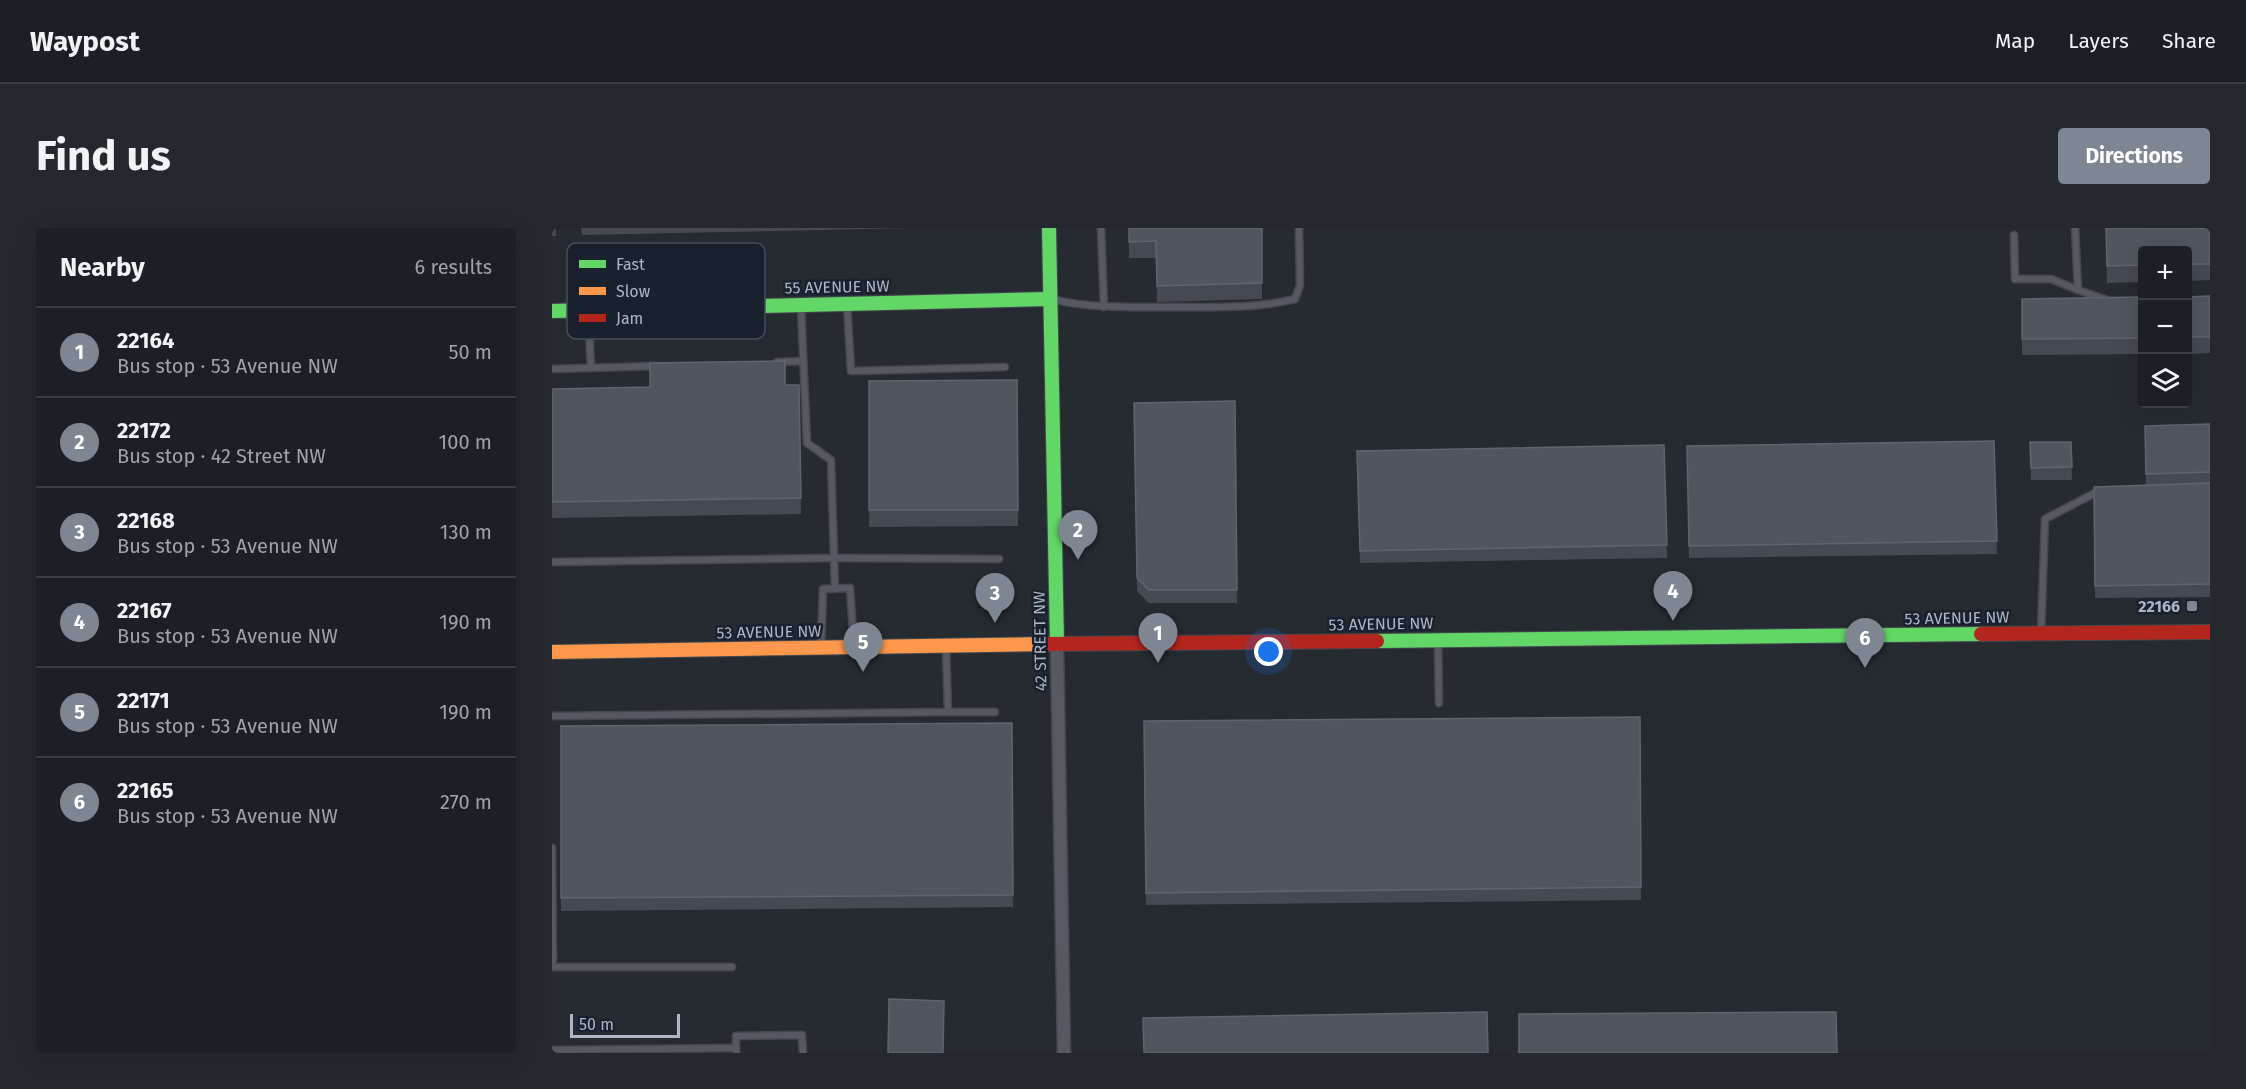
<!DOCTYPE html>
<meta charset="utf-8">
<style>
:root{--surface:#1c2026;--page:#25282e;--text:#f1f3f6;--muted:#a0a3a7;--line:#3a3e43;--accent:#7e8692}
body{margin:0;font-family:"Fira Sans",sans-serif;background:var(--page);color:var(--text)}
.controls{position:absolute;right:18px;top:18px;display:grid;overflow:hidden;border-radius:6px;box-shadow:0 6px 24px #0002}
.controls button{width:54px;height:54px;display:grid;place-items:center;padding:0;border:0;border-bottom:2px solid var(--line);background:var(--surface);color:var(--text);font:30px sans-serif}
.scale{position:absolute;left:18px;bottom:15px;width:110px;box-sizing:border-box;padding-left:6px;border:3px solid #aeb7c5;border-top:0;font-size:16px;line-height:21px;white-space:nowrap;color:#aeb7c5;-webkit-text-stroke:4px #19212d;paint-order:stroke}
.you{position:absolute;left:717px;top:424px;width:21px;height:21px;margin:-15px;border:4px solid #fff;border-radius:50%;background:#1a73e8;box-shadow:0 0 0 9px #1a73e833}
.badge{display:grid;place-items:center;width:39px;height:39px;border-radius:50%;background:var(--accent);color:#fff;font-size:20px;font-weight:700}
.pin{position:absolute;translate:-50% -50px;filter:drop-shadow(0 2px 3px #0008)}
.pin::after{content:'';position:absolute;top:32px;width:21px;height:18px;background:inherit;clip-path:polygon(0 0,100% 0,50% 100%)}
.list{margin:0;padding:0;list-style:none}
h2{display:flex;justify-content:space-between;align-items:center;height:78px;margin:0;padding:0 24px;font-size:26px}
h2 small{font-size:20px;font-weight:400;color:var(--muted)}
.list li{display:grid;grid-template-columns:39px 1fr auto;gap:18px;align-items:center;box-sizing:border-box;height:90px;padding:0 24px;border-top:2px solid var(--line)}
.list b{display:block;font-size:22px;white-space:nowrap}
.list p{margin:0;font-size:20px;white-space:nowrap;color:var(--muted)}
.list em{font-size:20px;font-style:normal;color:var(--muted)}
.icon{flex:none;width:33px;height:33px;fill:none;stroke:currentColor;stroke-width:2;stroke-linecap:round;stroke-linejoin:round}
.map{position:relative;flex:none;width:1658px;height:825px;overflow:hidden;border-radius:6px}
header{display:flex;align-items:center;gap:36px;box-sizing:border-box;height:84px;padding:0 30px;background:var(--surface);border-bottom:2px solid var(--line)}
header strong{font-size:28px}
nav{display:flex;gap:33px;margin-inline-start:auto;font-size:21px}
.intro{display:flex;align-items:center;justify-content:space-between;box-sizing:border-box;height:144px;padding:0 36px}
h1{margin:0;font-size:42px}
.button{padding:15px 27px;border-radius:6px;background:var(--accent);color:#fff;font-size:21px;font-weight:700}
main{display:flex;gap:36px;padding:0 36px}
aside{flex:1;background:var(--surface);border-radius:6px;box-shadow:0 6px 24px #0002}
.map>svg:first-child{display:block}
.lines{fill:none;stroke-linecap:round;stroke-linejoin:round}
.lane-casing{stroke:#44474d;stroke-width:9}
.street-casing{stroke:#44474d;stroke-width:15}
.fast-casing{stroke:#44474d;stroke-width:16}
.slow-casing{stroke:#44474d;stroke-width:16}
.jam-casing{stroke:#44474d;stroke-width:16}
.lane{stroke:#565961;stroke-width:6}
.street{stroke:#565961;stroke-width:12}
.fast{stroke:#63d668;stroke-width:14}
.slow{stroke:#ff974d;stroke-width:14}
.jam{stroke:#b3261e;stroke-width:14}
.wall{fill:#454a52}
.building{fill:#50565e;stroke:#5f656e;stroke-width:1.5}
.poi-dot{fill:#7e8692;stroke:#19212d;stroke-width:2}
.labels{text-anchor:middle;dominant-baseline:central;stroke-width:5;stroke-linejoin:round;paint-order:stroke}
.street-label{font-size:16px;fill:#aeb7c5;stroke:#19212d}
.poi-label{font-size:16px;font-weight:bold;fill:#aeb7c5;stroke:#19212d;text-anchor:end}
.key{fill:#19212d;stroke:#464e5b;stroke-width:1.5}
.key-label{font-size:16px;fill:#aeb7c5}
</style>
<header>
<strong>Waypost</strong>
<nav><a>Map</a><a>Layers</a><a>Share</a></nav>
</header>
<div class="intro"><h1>Find us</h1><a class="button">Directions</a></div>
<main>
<aside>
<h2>Nearby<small>6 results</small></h2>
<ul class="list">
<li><span class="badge">1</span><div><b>22164</b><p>Bus stop · 53 Avenue NW</p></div><em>50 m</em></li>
<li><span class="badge">2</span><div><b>22172</b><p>Bus stop · 42 Street NW</p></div><em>100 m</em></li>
<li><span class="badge">3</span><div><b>22168</b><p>Bus stop · 53 Avenue NW</p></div><em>130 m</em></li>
<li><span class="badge">4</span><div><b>22167</b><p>Bus stop · 53 Avenue NW</p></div><em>190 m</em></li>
<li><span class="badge">5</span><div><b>22171</b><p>Bus stop · 53 Avenue NW</p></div><em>190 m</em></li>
<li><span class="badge">6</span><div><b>22165</b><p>Bus stop · 53 Avenue NW</p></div><em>270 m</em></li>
</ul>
</aside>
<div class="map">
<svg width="1658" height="825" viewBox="0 0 1658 825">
<rect width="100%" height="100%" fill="#262b32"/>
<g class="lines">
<defs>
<g id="lane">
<path d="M549,0l3,79"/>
<path d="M1523,0l3,62 29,10"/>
<path d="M1462,7l1,44h36l27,11"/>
<path d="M499,71c41,10 82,8 124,8 42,0 78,2 120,-8l5,-14 -1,-57"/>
<path d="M295,76l4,67 154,-4"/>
<path d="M249,79l6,136 24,17 4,129"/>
<path d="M36,82l3,58"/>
<path d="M225,134l26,-1"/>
<path d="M0,141l104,-3"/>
<path d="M0,334l282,-4 165,1"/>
<path d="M1489,405l4,-114 50,-26h5"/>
<path d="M886,413l1,62"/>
<path d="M269,419l2,-58 27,-1 4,58"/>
<path d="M396,484h47"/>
<path d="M0,488l396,-4 -2,-65"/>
<path d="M0,620l1,119h179"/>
<path d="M0,822l184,-2"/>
<path d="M184,825v-17l66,-1 1,18"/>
</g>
<path id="street" d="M505,416l7,409"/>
<g id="fast">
<path d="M497,0l8,416"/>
<path d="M0,83l498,-12"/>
<path d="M825,413l604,-7"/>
</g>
<path id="slow" d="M0,424l494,-8"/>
<g id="jam">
<path d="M1429,406l229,-2"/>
<path d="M494,416l331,-3"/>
</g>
</defs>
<!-- lane casing -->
<use href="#lane" class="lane-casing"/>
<!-- street casing -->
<use href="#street" class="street-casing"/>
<!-- fast casing -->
<use href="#fast" class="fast-casing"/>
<!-- slow casing -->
<use href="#slow" class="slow-casing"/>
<!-- jam casing -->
<use href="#jam" class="jam-casing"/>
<!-- lane -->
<use href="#lane" class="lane"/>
<!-- street -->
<use href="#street" class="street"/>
<!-- fast -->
<use href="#fast" class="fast"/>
<!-- slow -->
<use href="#slow" class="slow"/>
<!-- jam -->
<use href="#jam" class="jam"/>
</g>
<!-- wall -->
<g class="wall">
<rect x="0" y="0" width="4" height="8"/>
<path d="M29,0h331l-330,7z"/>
<path d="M577,0h133v71l-105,3 -1,-44h-27z"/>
<path d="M1554,0h104v52l-23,1v-31h-45v32l-35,1z"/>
<path d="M1658,68v57l-23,1v-57z"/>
<path d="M1590,69v57l-120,1v-56z"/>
<path d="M465,152l1,146 -149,1v-146z"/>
<path d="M247,157l2,129 -249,4v-129z"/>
<path d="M683,173l2,202h-88l-12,-12 -3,-188z"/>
<path d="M1658,196v173l-115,1 -1,-111 52,-2 -1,-47z"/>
<path d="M1442,213l3,113 -308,4 -2,-112z"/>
<path d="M1478,214h41l1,38h-41z"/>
<path d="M1112,217l3,113 -307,5 -3,-100z"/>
<path d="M1088,489l1,183 -495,5 -2,-184z"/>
<path d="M460,495l1,184 -452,4v-185z"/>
</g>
<!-- building -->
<g class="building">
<path d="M577,0h133v55l-105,3 -1,-45 -27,1z"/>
<path d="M1554,0h104v36h-23v-14h-45v15l-35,1z"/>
<path d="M1658,68v41h-23v-40z"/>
<path d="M1590,69v41l-120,1v-40z"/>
<path d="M233,133v24h14l2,113 -249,4v-113l98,-2v-24z"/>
<path d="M465,152l1,130h-149v-129z"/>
<path d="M683,173l2,189h-88l-12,-12 -3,-175z"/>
<path d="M1658,196v48l-64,2 -1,-48z"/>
<path d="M1442,213l3,100 -308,5 -2,-100z"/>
<path d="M1478,214h41l1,25 -41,1z"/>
<path d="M1112,217l3,100 -307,6 -3,-100z"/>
<path d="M1658,255v101l-115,2 -1,-99z"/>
<path d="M1088,489l1,170 -495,6 -2,-172z"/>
<path d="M460,495l1,172 -452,3v-172z"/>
<path d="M337,771l55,2 -1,52h-55z"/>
<path d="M935,784l1,41h-344l-1,-35z"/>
<path d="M1284,784l1,41h-318v-39z"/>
</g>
<!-- markers -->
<rect class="poi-dot" x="1634" y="372" width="12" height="12" rx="3"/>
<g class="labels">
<!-- street labels -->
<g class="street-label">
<text transform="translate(285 59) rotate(-1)">55 AVENUE NW</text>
<text transform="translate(1405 390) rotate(-1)">53 AVENUE NW</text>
<text transform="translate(829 396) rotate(-1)">53 AVENUE NW</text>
<text transform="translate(217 404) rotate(-1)">53 AVENUE NW</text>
<text transform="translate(488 413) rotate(-91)">42 STREET NW</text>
</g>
<!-- poi labels -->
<g class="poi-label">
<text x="1628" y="378">22166</text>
</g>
</g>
<!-- legend -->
<rect x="15" y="15" width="198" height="96" rx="9" class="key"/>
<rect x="27" y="32" width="27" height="8" fill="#63d668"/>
<rect x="27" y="59" width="27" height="8" fill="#ff974d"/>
<rect x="27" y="86" width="27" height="8" fill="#b3261e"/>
<g class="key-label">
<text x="64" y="42">Fast</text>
<text x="64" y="69">Slow</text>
<text x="64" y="96">Jam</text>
</g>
</svg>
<div class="controls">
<button>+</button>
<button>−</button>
<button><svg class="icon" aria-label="layers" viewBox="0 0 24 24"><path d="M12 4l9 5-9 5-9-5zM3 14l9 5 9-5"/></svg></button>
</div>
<div class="scale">50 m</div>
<div class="you"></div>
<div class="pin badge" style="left:606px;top:435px">1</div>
<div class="pin badge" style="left:526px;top:332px">2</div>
<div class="pin badge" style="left:443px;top:395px">3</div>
<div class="pin badge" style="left:1121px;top:393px">4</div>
<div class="pin badge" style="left:311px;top:444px">5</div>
<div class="pin badge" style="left:1313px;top:440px">6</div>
</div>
</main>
